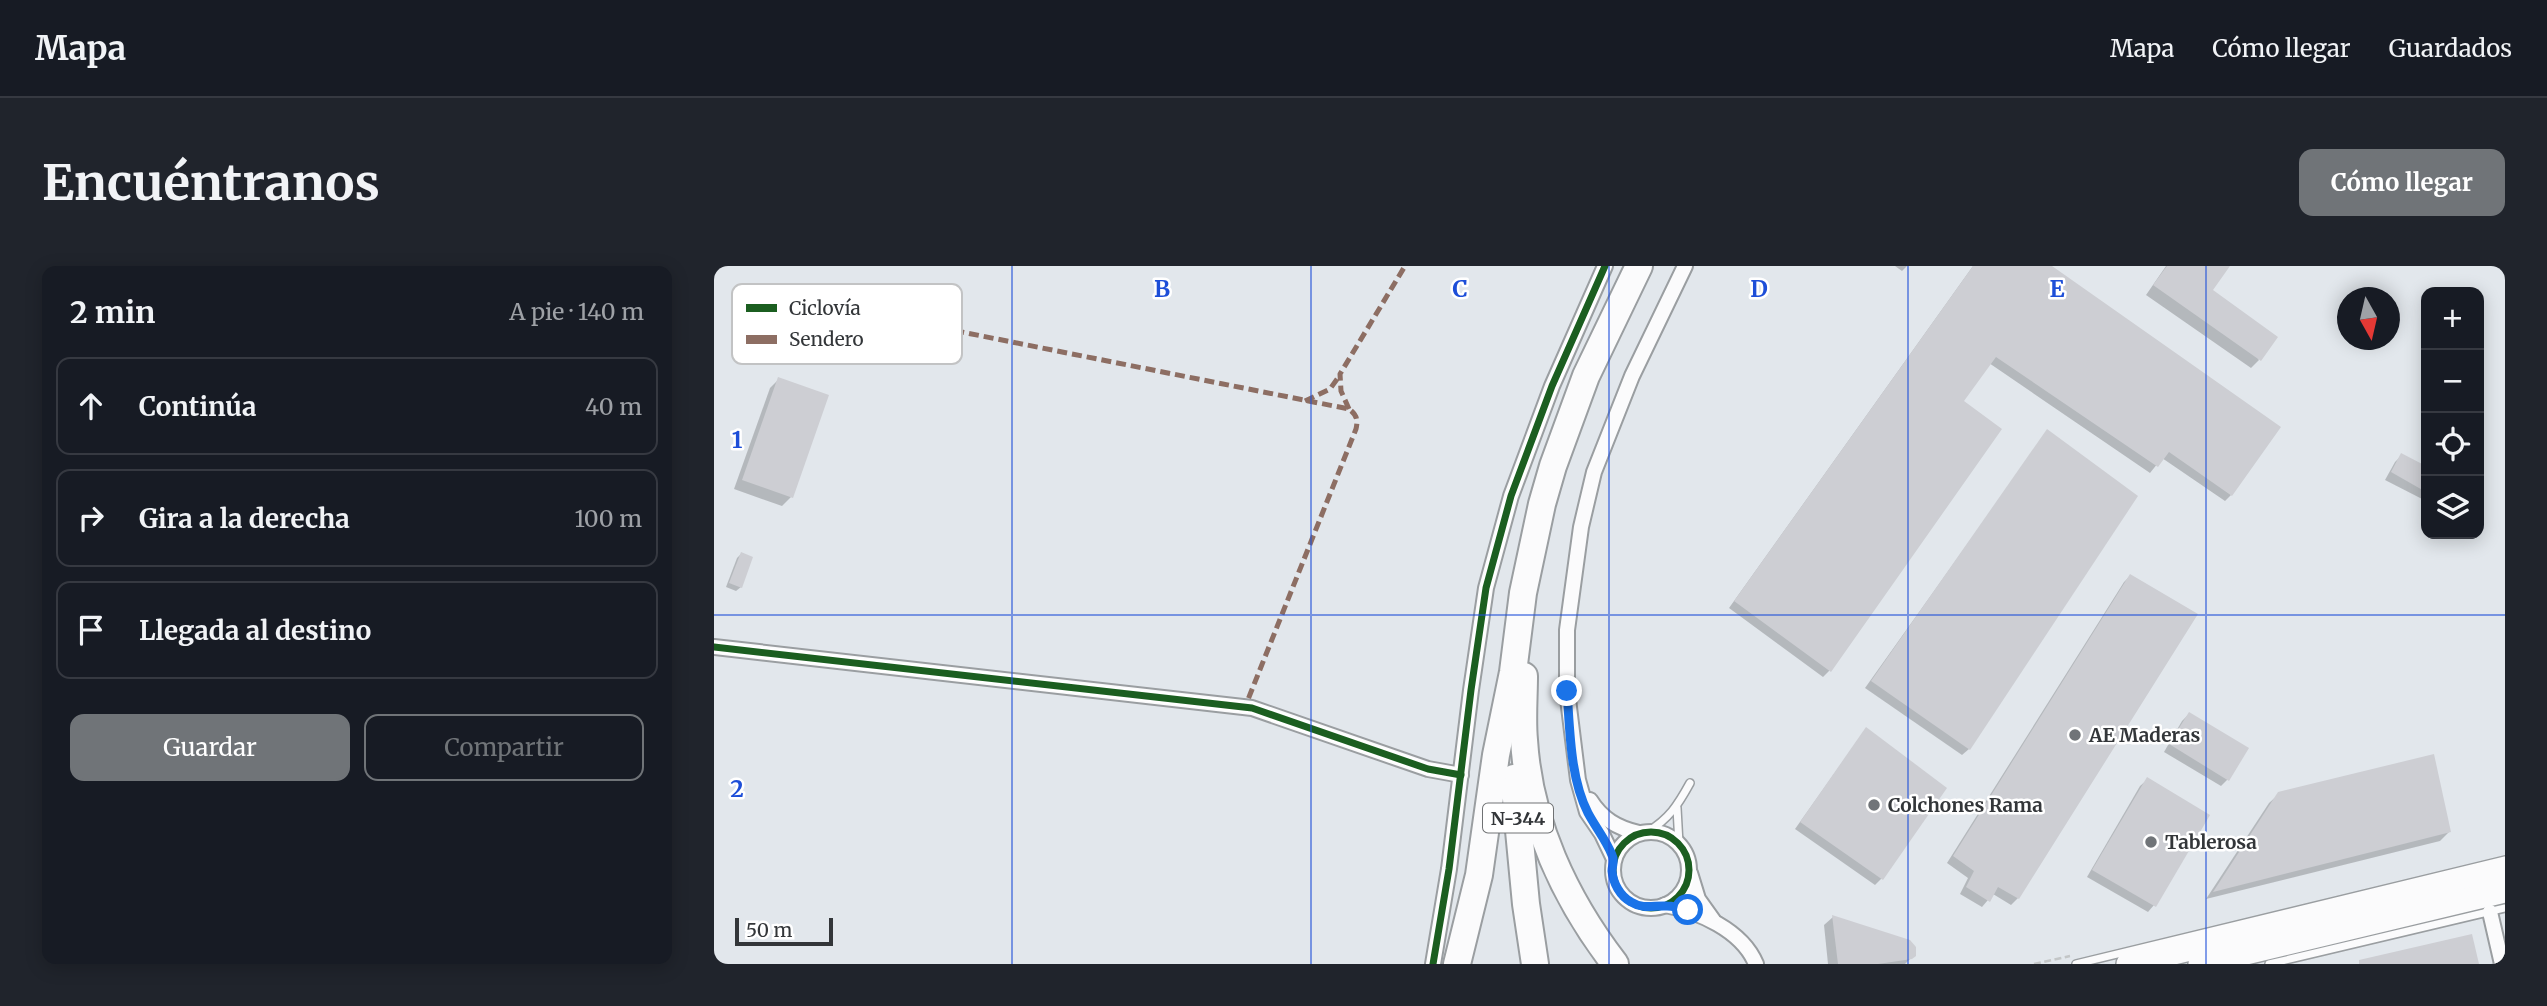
<!DOCTYPE html>
<html lang="es">
<meta charset="utf-8">
<style>
:root{--surface:#171b24;--page:#20242c;--text:#f1f3f6;--muted:#9ea1a6;--line:#363941;--accent:#707478}
body{margin:0;font-family:Merriweather,serif;background:var(--page);color:var(--text)}
.controls{position:absolute;right:21px;top:21px;display:grid;overflow:hidden;border-radius:14px;box-shadow:0 4px 18px #0003}
.controls button{width:63px;height:63px;display:grid;place-items:center;padding:0;border:0;border-bottom:2px solid var(--line);background:var(--surface);color:var(--text);font:35px sans-serif}
.compass{position:absolute;left:1623px;top:21px;width:63px;height:63px;border-radius:50%;background:var(--surface);box-shadow:0 4px 18px #0003;rotate:172deg}
.scale{position:absolute;left:21px;bottom:18px;width:98px;box-sizing:border-box;padding-left:7px;border:4px solid #333639;border-top:0;font-size:19px;line-height:24px;white-space:nowrap;color:#333639;-webkit-text-stroke:5px #fff;paint-order:stroke}
.stop{position:absolute;width:21px;height:21px;margin:-16px;border:5px solid #1a73e8;border-radius:50%;background:#fff}
.stop.end{background:#1a73e8;border-color:#fff;box-shadow:0 2px 7px #0008}
.list{margin:0;padding:0;list-style:none}
h2{display:flex;justify-content:space-between;align-items:center;height:91px;margin:0;padding:0 28px;font-size:30px}
h2 small{font-size:23px;font-weight:400;color:var(--muted)}
.list li{display:grid;grid-template-columns:46px 1fr auto;gap:21px;align-items:center;box-sizing:border-box;height:98px;margin:0 14px 14px;padding:0 14px;border:2px solid var(--line);border-radius:14px}
.list b{display:block;font-size:26px;white-space:nowrap}
.list em{font-size:23px;font-style:normal;color:var(--muted)}
.actions{display:flex;gap:14px;padding:21px 28px}
.actions a{flex:1;padding:16px 0;border:2px solid var(--accent);border-radius:14px;text-align:center;font-size:24px;color:var(--accent)}
.actions .main{background:var(--accent);color:#fff}
.icon{flex:none;width:38px;height:38px;fill:none;stroke:currentColor;stroke-width:2;stroke-linecap:round;stroke-linejoin:round}
.map{position:relative;flex:none;width:1791px;height:698px;overflow:hidden;border-radius:14px}
header{display:flex;align-items:center;gap:42px;box-sizing:border-box;height:98px;padding:0 35px;background:var(--surface);border-bottom:2px solid var(--line)}
header strong{font-size:33px}
nav{display:flex;gap:38px;margin-inline-start:auto;font-size:24px}
.intro{display:flex;align-items:center;justify-content:space-between;box-sizing:border-box;height:168px;padding:0 42px}
h1{margin:0;font-size:49px}
.button{padding:18px 32px;border-radius:14px;background:var(--accent);color:#fff;font-size:24px;font-weight:700}
main{display:flex;gap:42px;padding:0 42px}
aside{flex:1;background:var(--surface);border-radius:14px;box-shadow:0 4px 18px #0003}
.map>svg:first-child{display:block}
.shadow{fill:#0003}
.building{fill:#cdced3}
.lines{fill:none;stroke-linecap:round;stroke-linejoin:round}
.lane-casing{stroke:#9a9ea1;stroke-width:10}
.street-casing{stroke:#9a9ea1;stroke-width:18}
.primary-casing{stroke:#9a9ea1;stroke-width:26}
.highway-casing{stroke:#9a9ea1;stroke-width:30}
.path{stroke:#c3c6c7;stroke-width:2.5;stroke-dasharray:7 3.5;stroke-linecap:butt}
.lane{stroke:#fbfbfc;stroke-width:7}
.street{stroke:#fbfbfc;stroke-width:14}
.primary{stroke:#fbfbfc;stroke-width:23}
.highway{stroke:#fbfbfc;stroke-width:26}
.quiet{stroke:#8d6e63;stroke-width:5;stroke-dasharray:10 5;stroke-linecap:butt}
.cycleway-casing{stroke:#fff;stroke-width:11}
.cycleway{stroke:#1b5e20;stroke-width:7}
.route{stroke:#1a73e8;stroke-width:9}
.grid{fill:none;stroke:#1d4ed8;stroke-width:2;stroke-opacity:0.55}
.poi-dot{fill:#707478;stroke:#fff;stroke-width:2.5}
.labels{text-anchor:middle;dominant-baseline:central;stroke-width:5;stroke-linejoin:round;paint-order:stroke}
.shield{fill:#fff;stroke:#707274;stroke-width:2}
.shield-label{font-size:18px;font-weight:bold;fill:#333639}
.poi-label{font-size:19px;font-weight:bold;fill:#333639;stroke:#fff;text-anchor:start}
.key{fill:#fff;stroke:#c2c3c4;stroke-width:2}
.key-label{font-size:19px;fill:#333639}
.grid-label{font-size:23px;text-anchor:middle;font-weight:bold;fill:#1d4ed8;stroke:#fff;stroke-width:5;stroke-linejoin:round;paint-order:stroke}
</style>
<header>
<strong>Mapa</strong>
<nav><a>Mapa</a><a>Cómo llegar</a><a>Guardados</a></nav>
</header>
<div class="intro"><h1>Encuéntranos</h1><a class="button">Cómo llegar</a></div>
<main>
<aside>
<h2>2 min<small>A pie · 140 m</small></h2>
<ul class="list">
<li><svg class="icon" aria-label="ahead" viewBox="0 0 24 24"><path d="M12 20V5M6 11l6-6 6 6"/></svg><div><b>Continúa</b></div><em>40 m</em></li>
<li><svg class="icon" aria-label="right" viewBox="0 0 24 24"><path d="M7 20v-9h11M14 6l5 5-5 5"/></svg><div><b>Gira a la derecha</b></div><em>100 m</em></li>
<li><svg class="icon" aria-label="arrive" viewBox="0 0 24 24"><path d="M6 21V4h12l-3 4 3 4H6"/></svg><div><b>Llegada al destino</b></div></li>
</ul>
<div class="actions"><a class="main">Guardar</a><a>Compartir</a></div>
</aside>
<div class="map">
<svg width="1791" height="698" viewBox="0 0 1791 698">
<rect width="100%" height="100%" fill="#e2e7ec"/>
<!-- shadow -->
<g class="shadow">
<path d="M1181,0h12l-5,5z"/>
<path d="M1259,0h76l182,229 -6,6 -63,-43 -12,15 -161,-110 -27,38 -133,270 -6,6 -94,-69z"/>
<path d="M1452,0h62l-17,25 48,69 -8,8 -105,-73z"/>
<path d="M65,113l12,118 -9,9 -48,-17 36,-101z"/>
<path d="M1334,165l-79,318 -7,6 -97,-67z"/>
<path d="M1688,189l24,13v33l-41,-21 10,-18z"/>
<path d="M27,288v33l-5,4 -10,-4 11,-29z"/>
<path d="M1416,310l-112,322 -7,7 -18,-11 -11,13 -22,-13 8,-16 -21,-15 177,-281z"/>
<path d="M1475,448l39,65 -7,7 -57,-34 18,-31z"/>
<path d="M1152,463l16,149 -7,7 -80,-56z"/>
<path d="M1433,514l7,125 -6,7 -61,-35 53,-91z"/>
<path d="M1565,528l170,38 -9,9 -234,58 63,-96z"/>
<path d="M1119,651l81,38 -9,9h-77l-4,-39z"/>
</g>
<!-- building -->
<g class="building">
<path d="M1259,0h79l229,161 -49,69 -63,-44 -11,15 -162,-110 -32,44 38,28 -171,243 -97,-71z"/>
<path d="M1453,0h63l-17,24 65,47 -17,24 -108,-76z"/>
<path d="M64,111l51,18 -36,103 -51,-18z"/>
<path d="M1333,163l91,67 -168,254 -99,-69z"/>
<path d="M1687,187l25,13v26l-35,-20z"/>
<path d="M27,286l12,5 -11,31 -13,-5z"/>
<path d="M1416,308l68,40 -179,285 -21,-12 -8,15 -24,-15 8,-16 -21,-15z"/>
<path d="M1475,446l60,36 -20,33 -60,-37z"/>
<path d="M1152,461l81,61 -64,92 -83,-58z"/>
<path d="M1720,488l17,78 -238,60 65,-100z"/>
<path d="M1433,511l63,38 -54,92 -64,-37z"/>
<path d="M1118,649l78,25 6,7v9l-4,3 -34,5h-40z"/>
<path d="M1758,668l7,30h-120v-4z"/>
</g>
<g class="lines">
<defs>
<g id="lane">
<path d="M963,542l2,36"/>
<path d="M933,566c22,-13 31,-27 43,-49"/>
<path d="M1362,698l429,-104"/>
<path d="M1555,698l236,-56"/>
</g>
<g id="street">
<path d="M0,381l538,61 176,61 33,6"/>
<path d="M876,534c12,19 27,28 49,33"/>
<circle cx="937" cy="604" r="38"/>
<path d="M900,593l-12,-25 -15,-22 -9,-32 -11,-89v-61l14,-103 13,-55 38,-96 53,-110"/>
<path d="M976,607l8,26 15,21"/>
<path d="M951,639c33,6 77,25 91,59"/>
<path d="M1776,646l12,52"/>
<path d="M719,698l16,-95 22,-179 15,-102 25,-92 41,-110 53,-120"/>
</g>
<g id="primary">
<path d="M1414,698l377,-91"/>
<path d="M1486,698l305,-73"/>
</g>
<g id="highway">
<path d="M810,410c0,21 -2,43 0,64 5,82 41,159 91,224"/>
<path d="M800,512l12,126 9,60"/>
<path d="M743,698l22,-89 17,-120 17,-83 10,-79 19,-89 11,-38 33,-90 53,-110"/>
</g>
</defs>
<!-- lane casing -->
<use href="#lane" class="lane-casing"/>
<!-- street casing -->
<use href="#street" class="street-casing"/>
<!-- primary casing -->
<use href="#primary" class="primary-casing"/>
<!-- highway casing -->
<use href="#highway" class="highway-casing"/>
<!-- path -->
<path class="path" d="M1320,698l36,-8"/>
<!-- lane -->
<use href="#lane" class="lane"/>
<!-- street -->
<use href="#street" class="street"/>
<!-- primary -->
<use href="#primary" class="primary"/>
<!-- highway -->
<use href="#highway" class="highway"/>
<!-- quiet -->
<g class="quiet">
<path d="M152,47l483,96c8,6 9,11 7,20l-111,278"/>
<path d="M591,135l25,-12 10,-14"/>
<path d="M635,143l-8,-18 -1,-17 65,-108"/>
</g>
<defs>
<g id="cycleway">
<path d="M0,381l538,61 176,61 33,6"/>
<circle cx="937" cy="604" r="38"/>
<path d="M719,698l16,-95 22,-179 15,-102 25,-92 41,-110 53,-120"/>
</g>
</defs>
<!-- cycleway casing -->
<use href="#cycleway" class="cycleway-casing"/>
<!-- cycleway -->
<use href="#cycleway" class="cycleway"/>
</g>
<g class="lines">
<!-- route -->
<path class="route" d="M853,425c3,39 3,87 21,122 8,15 18,27 24,42 3,6 0,10 0,16 1,12 8,25 19,31 13,8 23,3 36,4 7,0 14,2 21,4"/>
</g>
<!-- grid -->
<path class="grid" d="M298,0v698M597,0v698M895,0v698M1194,0v698M1492,0v698M0,349h1791"/>
<!-- markers -->
<g class="poi-dot">
<circle cx="1361" cy="469" r="7"/>
<circle cx="1160" cy="539" r="7"/>
<circle cx="1437" cy="576" r="7"/>
</g>
<g class="labels">
<!-- shield labels -->
<rect class="shield" x="769" y="537.5" width="70" height="29" rx="5"/>
<g class="shield-label">
<text x="804" y="552">N-344</text>
</g>
<!-- poi labels -->
<g class="poi-label">
<text x="1375" y="469">AE Maderas</text>
<text x="1174" y="539">Colchones Rama</text>
<text x="1451" y="576">Tablerosa</text>
</g>
</g>
<!-- legend -->
<rect x="18" y="18" width="230" height="80" rx="10" class="key"/>
<rect x="32" y="38" width="31" height="8" fill="#1b5e20"/>
<rect x="32" y="69" width="31" height="9" fill="#8d6e63"/>
<g class="key-label">
<text x="75" y="49">Ciclovía</text>
<text x="75" y="80">Sendero</text>
</g>
<g class="grid-label">
<text x="448" y="31">B</text>
<text x="746" y="31">C</text>
<text x="1045" y="31">D</text>
<text x="1343" y="31">E</text>
<text x="23" y="182">1</text>
<text x="23" y="531">2</text>
</g>
</svg>
<div class="controls">
<button>+</button>
<button>−</button>
<button><svg class="icon" aria-label="locate" viewBox="0 0 24 24"><circle cx="12" cy="12" r="6"/><path d="M12 2v4M12 18v4M2 12h4M18 12h4"/></svg></button>
<button><svg class="icon" aria-label="layers" viewBox="0 0 24 24"><path d="M12 4l9 5-9 5-9-5zM3 14l9 5 9-5"/></svg></button>
</div>
<svg class="compass" viewBox="-18 -18 36 36"><path d="M0-13l5 13h-10z" fill="#e53935"/><path d="M0 13l5-13h-10z" fill="#9ea1a6"/></svg>
<div class="scale">50 m</div>
<div class="stop" style="left:974px;top:644px"></div>
<div class="stop end" style="left:853px;top:425px"></div>
</div>
</main>
